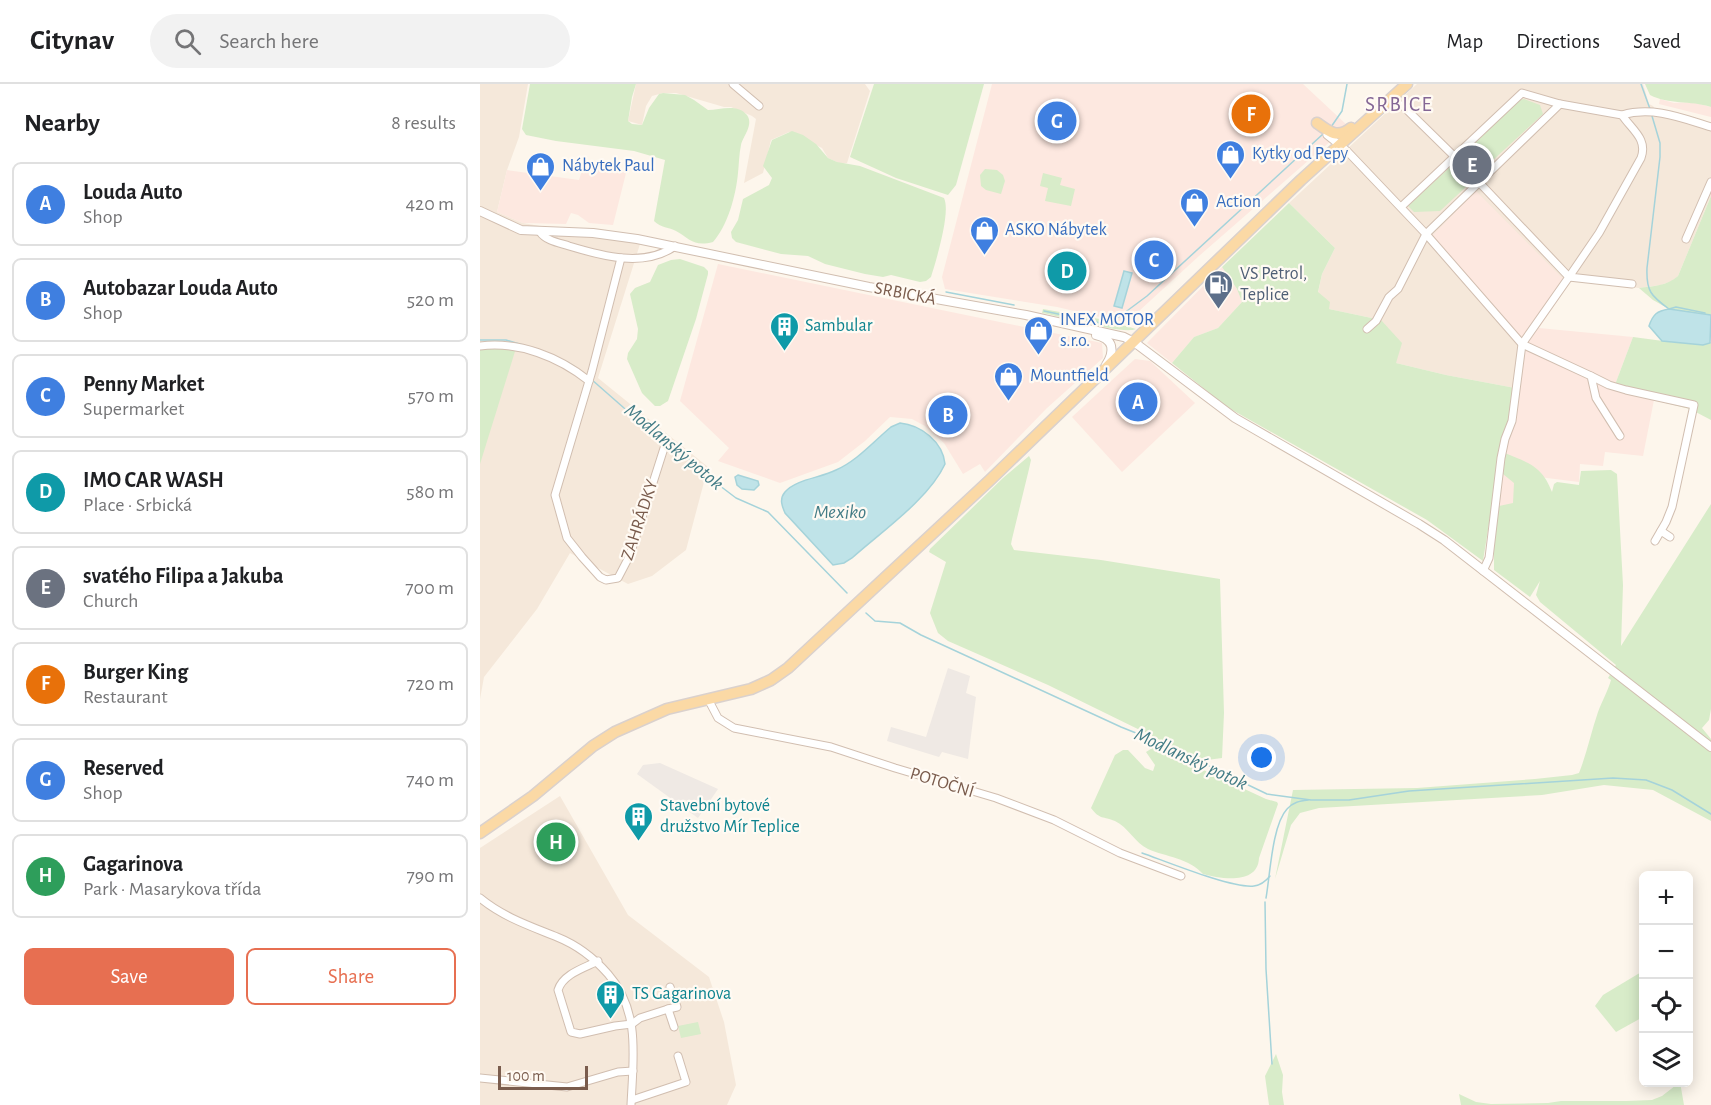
<!DOCTYPE html>
<meta charset="utf-8">
<style>
:root{--surface:#fff;--page:#f2f2f2;--text:#202124;--muted:#757577;--line:#e0e0e0;--accent:#e76f51}
body{margin:0;font-family:"Alegreya Sans",sans-serif;background:var(--page);color:var(--text)}
.controls{position:absolute;right:18px;bottom:18px;display:grid;overflow:hidden;border-radius:9px;box-shadow:0 3px 15px #0003}
.controls button{width:54px;height:54px;display:grid;place-items:center;padding:0;border:0;border-bottom:2px solid var(--line);background:var(--surface);color:var(--text);font:30px sans-serif}
.scale{position:absolute;left:18px;bottom:15px;width:90px;box-sizing:border-box;padding-left:6px;border:3px solid #7a5c4d;border-top:0;font-size:16px;line-height:21px;white-space:nowrap;color:#7a5c4d;-webkit-text-stroke:4px #fffaf3;paint-order:stroke}
.you{position:absolute;left:782px;top:674px;width:21px;height:21px;margin:-15px;border:4px solid #fff;border-radius:50%;background:#1a73e8;box-shadow:0 0 0 9px #1a73e833}
.badge{display:grid;place-items:center;width:39px;height:39px;border-radius:50%;background:var(--accent);color:#fff;font-size:20px;font-weight:700}
.pin{position:absolute;translate:-50% -50%;border:3px solid #fff;box-shadow:0 2px 6px #0006}
.list{margin:0;padding:0;list-style:none}
h2{display:flex;justify-content:space-between;align-items:center;height:78px;margin:0;padding:0 24px;font-size:26px}
h2 small{font-size:20px;font-weight:400;color:var(--muted)}
.list li{display:grid;grid-template-columns:39px 1fr auto;gap:18px;align-items:center;box-sizing:border-box;height:84px;margin:0 12px 12px;padding:0 12px;border:2px solid var(--line);border-radius:9px}
.list b{display:block;font-size:22px;white-space:nowrap}
.list p{margin:0;font-size:20px;white-space:nowrap;color:var(--muted)}
.list em{font-size:20px;font-style:normal;color:var(--muted)}
.actions{display:flex;gap:12px;padding:18px 24px}
.actions a{flex:1;padding:14px 0;border:2px solid var(--accent);border-radius:9px;text-align:center;font-size:21px;color:var(--accent)}
.actions .main{background:var(--accent);color:#fff}
.icon{flex:none;width:33px;height:33px;fill:none;stroke:currentColor;stroke-width:2;stroke-linecap:round;stroke-linejoin:round}
.map{position:relative;flex:none;width:1231px;height:1021px;overflow:hidden}
header{display:flex;align-items:center;gap:36px;box-sizing:border-box;height:84px;padding:0 30px;background:var(--surface);border-bottom:2px solid var(--line)}
header strong{font-size:28px}
nav{display:flex;gap:33px;margin-inline-start:auto;font-size:21px}
.search{width:420px;height:54px;background:var(--page);display:flex;align-items:center;gap:15px;box-sizing:border-box;padding:0 21px;border-radius:33px;color:var(--muted);font-size:22px}
main{display:flex}
aside{flex:1;background:var(--surface)}
.map>svg:first-child{display:block}
.residential{fill:#f5e8da}
.commercial{fill:#fde8e0}
.industrial{fill:#efe9e4}
.green{fill:#d8ecc9}
.water{fill:#bfe3e8;stroke:#a5d3da;stroke-width:1.5}
.lines{fill:none;stroke-linecap:round;stroke-linejoin:round}
.stream{stroke:#a5d3da;stroke-width:1.5}
.minor-casing{stroke:#d1beb0;stroke-width:9}
.tertiary-casing{stroke:#d1beb0;stroke-width:10}
.primary-casing{stroke:#dad1cd;stroke-width:13}
.minor{stroke:#fff;stroke-width:7}
.tertiary{stroke:#fff;stroke-width:8}
.primary{stroke:#fbd9a5;stroke-width:10}
.labels{text-anchor:middle;dominant-baseline:central;stroke-width:4.5;stroke-linejoin:round;paint-order:stroke}
.shop-label{font-size:18px;fill:#366cbe;stroke:#fffaf3;text-anchor:start}
.service-label{font-size:18px;fill:#4e5e75;stroke:#fffaf3;text-anchor:start}
.street-label{font-size:18px;fill:#7a5c4d;stroke:#fffaf3}
.culture-label{font-size:18px;fill:#0d838f;stroke:#fffaf3;text-anchor:start}
.water-label{font-size:20px;font-style:italic;fill:#437c86;stroke:#fffaf3}
.quarter-label{font-size:21px;letter-spacing:1.5px;fill:#846695;stroke:#fffaf3}
</style>
<header>
<strong>Citynav</strong>
<div class="search"><svg class="icon" aria-label="search" viewBox="0 0 24 24"><circle cx="10" cy="10" r="6"/><path d="M15 15l6 6"/></svg>Search here</div>
<nav><a>Map</a><a>Directions</a><a>Saved</a></nav>
</header>
<main>
<aside>
<h2>Nearby<small>8 results</small></h2>
<ul class="list">
<li><span class="badge" style="background:#3f7fe0">A</span><div><b>Louda Auto</b><p>Shop</p></div><em>420 m</em></li>
<li><span class="badge" style="background:#3f7fe0">B</span><div><b>Autobazar Louda Auto</b><p>Shop</p></div><em>520 m</em></li>
<li><span class="badge" style="background:#3f7fe0">C</span><div><b>Penny Market</b><p>Supermarket</p></div><em>570 m</em></li>
<li><span class="badge" style="background:#0f9aa8">D</span><div><b>IMO CAR WASH</b><p>Place · Srbická</p></div><em>580 m</em></li>
<li><span class="badge" style="background:#6b7280">E</span><div><b>svatého Filipa a Jakuba</b><p>Church</p></div><em>700 m</em></li>
<li><span class="badge" style="background:#e8710a">F</span><div><b>Burger King</b><p>Restaurant</p></div><em>720 m</em></li>
<li><span class="badge" style="background:#3f7fe0">G</span><div><b>Reserved</b><p>Shop</p></div><em>740 m</em></li>
<li><span class="badge" style="background:#2e9e5b">H</span><div><b>Gagarinova</b><p>Park · Masarykova třída</p></div><em>790 m</em></li>
</ul>
<div class="actions"><a class="main">Save</a><a>Share</a></div>
</aside>
<div class="map">
<svg width="1231" height="1021" viewBox="0 0 1231 1021">
<rect width="100%" height="100%" fill="#fdf6ec"/>
<!-- residential -->
<g class="residential">
<path d="M0,0h48l-9,53 -12,33 -10,42 26,11 117,21 -42,134 110,89 -22,83 -34,26 -24,8 -58,-31 -33,56 -53,68 -4,22z"/>
<path d="M156,0h229l5,7 -23,72 -6,1 -13,-6 -6,-10 -33,-16 -18,8 -8,33 -19,10 12,-64 -4,-3 -21,-9h-7l-48,-14h-13l-11,3 -6,10 -4,19 -14,-4z"/>
<path d="M937,0h226l6,20 4,2 4,6 54,18v66l-33,80 -6,5 -11,4 -22,3 -75,-8 -137,-39 91,101 2,5 -5,41 -69,-13 -50,-12 -15,-43 -52,-11 -11,-16 4,-19 13,-26 -46,-45z"/>
<path d="M80,712l68,119 81,62 15,45 12,63 -9,20h-247v-257z"/>
</g>
<!-- commercial -->
<g class="commercial">
<path d="M512,0h311l45,42 -149,130 -73,67 -69,-16 -112,-18 -3,-12z"/>
<path d="M1180,15l14,4 18,-1 19,5v10l-52,-13z"/>
<path d="M105,77l41,12 -13,52 -24,-2 -11,-8 -7,-2 -5,11 -43,-1 -26,-11 10,-42 72,10z"/>
<path d="M996,107l88,89 7,1 -32,47 94,9 -20,53 41,10 -11,56 -38,-4 -2,14 -23,-2 -1,18 -40,-5 -4,32 -43,-2 11,-71 6,-16 11,-73 -2,-5 -91,-101z"/>
<path d="M238,180l384,79 1,15 -56,50 -62,64 -5,-8 -17,10 -19,-31 -19,-17 -13,-7 -22,-2 -25,24 -27,21 -58,21 -62,-22 11,-13 -49,-47z"/>
<path d="M742,183l15,22 5,13 -24,26 -24,9 -22,26 -25,-20z"/>
<path d="M655,275l15,2 45,42 -73,69 -50,-55z"/>
</g>
<!-- industrial -->
<g class="industrial">
<path d="M468,584l22,8 -4,17 10,4 -8,62 -26,-7 -3,5 -52,-16 4,-14 35,10z"/>
<path d="M180,679l58,26 -20,29 -61,-44 6,-9z"/>
</g>
<!-- green -->
<g class="green">
<path d="M50,0h106l-4,13 -4,24 4,3 10,1 7,-17 10,-14 4,-1 22,2 9,5 14,10c12,0 29,-7 39,5 7,10 -4,21 -6,30 -2,9 -2,19 -3,28 -2,22 -10,52 -25,69 -19,5 -23,-3 -37,-11 -7,-4 -15,-3 -22,-10l11,-61 -31,-9 -78,-10 -30,-6 -4,-6z"/>
<path d="M394,0h110l-28,101 -8,10 -52,-17 -46,-21z"/>
<path d="M1165,0h66v23c-21,-7 -42,-2 -61,-12z"/>
<path d="M1044,15l16,6 3,9 -63,58 -4,1 -13,-14 -1,-4 58,-55z"/>
<path d="M312,47l11,4 13,9 12,14 9,4 23,4 84,32c7,14 -8,63 -13,79l-5,4 -6,1 -29,-7 -8,2 -18,-3 -40,-10 -17,-8 -27,-2 -45,-12 -4,-4 -1,-6 7,-12 5,-21 26,-14 3,-7 -9,-12 9,-26z"/>
<path d="M970,83h7l12,13v4l-29,27 -26,1 -6,-6z"/>
<path d="M505,85l12,1 6,5 2,6 -4,13 -15,-4 -5,-4 -1,-11z"/>
<path d="M563,89l19,5 -2,7 15,4 -4,17 -26,-5 3,-13 -8,-2z"/>
<path d="M1231,112v119l-42,-6 -16,-9 -14,-12c14,-2 28,-2 39,-12z"/>
<path d="M809,119l46,45 -13,26 -4,18 12,10 -1,7 52,11 21,23 -6,20 50,12 69,13 -6,32 -6,16 -20,125 -56,-41 -200,-113 -55,-44 22,-26 24,-9 24,-26 -5,-13 -15,-22z"/>
<path d="M200,175l24,8 4,4v3l-12,45 -28,82 -8,5h-5l-13,-13 -15,-34 1,-6 9,-14 1,-10 -8,-35 5,-6 15,-6 8,-17 13,-5z"/>
<path d="M563,225l62,11 31,9c-13,6 -76,-13 -94,-16z"/>
<path d="M1153,253l45,6 33,-1v78l-21,-11 -77,-19z"/>
<path d="M0,260l37,1 -37,119z"/>
<path d="M1025,369c24,10 37,13 47,39l2,-8 3,-2 22,3 2,-14 30,-1 6,4 6,111 -2,61 90,-142v205l-2,11 -7,8 9,11v82l-58,-31 -49,-5 -62,10 -223,13 -19,5 -9,12 -16,54 18,-89 124,-2 118,-9 37,-4 7,-2c8,-20 12,-41 19,-61 4,-11 10,-21 13,-32l-3,-2 8,-13 -76,-63 -4,-7 4,-14 -10,16 -36,-27v-27l5,-37 14,-3 1,-20 -11,-9z"/>
<path d="M549,372l2,4 -2,9 -17,70 -1,5 3,6 87,10 119,19 4,134 -2,45 -15,2 -10,-2 -149,-73 -100,-44 -10,-8 -8,-20 16,-51 -17,-10 1,-3 73,-71z"/>
<path d="M674,663l112,52 11,3 1,2 -19,54c-1,27 -38,21 -56,16 -14,-16 -37,-17 -55,-25 -13,-6 -20,-22 -33,-28 -12,-5 -15,-1 -24,-13l24,-53 8,-5h5l17,18 8,3 2,-6 -9,-13z"/>
<circle cx="76" cy="759" r="10"/>
<path d="M1163,887v46l-27,15 -21,-26 8,-11z"/>
<path d="M218,938l3,12 -20,4 -3,-12z"/>
<path d="M796,970l7,21 -1,17 2,13h-15l-4,-29z"/>
<path d="M1200,998l4,23h-223l-2,-11 17,8 15,2 57,-1 13,-2h65l26,-1 10,-4z"/>
</g>
<!-- water -->
<g class="water">
<path d="M644,187l8,2 -10,35 -8,-2z"/>
<path d="M1189,225l42,6 -1,28 -7,2 -41,-4 -13,-15c4,-12 8,-15 20,-17z"/>
<path d="M420,339c21,2 43,19 45,41 -16,35 -64,68 -93,94l-8,5 -11,2 -48,-52c-3,-7 -6,-14 0,-21 11,-13 36,-14 51,-22 21,-9 38,-29 55,-43z"/>
<path d="M258,391l20,6 1,4 -5,5 -12,-1 -5,-4 -2,-8z"/>
</g>
<g class="lines">
<!-- stream -->
<g class="stream">
<path d="M1161,0l9,25"/>
<path d="M1172,32l8,27v14l-13,111c-1,23 4,28 22,41l7,-2 29,6"/>
<path d="M851,43l11,-16 5,-27"/>
<path d="M466,208l68,13"/>
<path d="M564,227l66,14"/>
<path d="M632,238l35,-26 176,-162"/>
<path d="M0,256h26l20,6"/>
<path d="M87,278l8,5"/>
<path d="M111,295l33,29 22,17 11,5 13,15 16,10 10,13 15,11 25,19 32,14 79,81"/>
<path d="M386,529l9,8 25,2 21,12 200,92 40,16 106,51 44,6h38l60,-9 204,-13 33,2 26,10 39,24"/>
<path d="M662,769c23,8 91,36 112,33 7,-1 12,-5 16,-10"/>
<path d="M786,814c4,-22 6,-73 21,-89 6,-7 13,-8 21,-9"/>
<path d="M785,818l1,67 6,95"/>
</g>
<defs>
<g id="minor">
<path d="M253,0l26,22"/>
<path d="M1080,20l62,11c10,15 26,24 19,43l-42,75 -30,44 63,7"/>
<path d="M922,21l53,52 114,120 -47,67 -10,77 -7,18 -4,19 -12,100 -6,13"/>
<path d="M1142,31c31,-9 60,3 89,12"/>
<path d="M847,51l20,16 79,83 96,110 69,32 5,22 24,38"/>
<path d="M60,148c6,9 20,11 29,14 33,10 76,22 106,0"/>
<path d="M1206,155l25,-57"/>
<path d="M141,174l-29,113 -37,124 12,43 15,19 18,20 6,3 12,-2 12,-23 35,-110"/>
<path d="M887,245l9,-8 13,-24 9,-8 28,-55 134,-130 -38,-11 -121,114"/>
<path d="M0,262c39,-5 79,11 109,35"/>
<path d="M1111,292l18,9 17,5 68,15 -22,102 -6,15 -11,19"/>
<path d="M1181,447l9,6"/>
<path d="M228,615l10,19 16,10 97,19 64,21 101,30 58,22 66,33 61,23"/>
<path d="M0,814c23,19 50,28 77,39 20,8 37,21 51,37 33,37 25,85 23,131"/>
<path d="M118,877c-14,7 -35,13 -40,29l13,42 9,2 35,-8 17,-2 8,-6 28,-9 6,18"/>
<path d="M188,925l9,-2 -7,-20"/>
<path d="M0,994l87,9 51,-15 15,-1"/>
<path d="M152,1016l54,-18 -8,-26"/>
</g>
<g id="tertiary">
<path d="M0,127l41,19 72,3 44,6 232,48 157,28 98,22 10,5 101,76 184,106 25,16 267,207"/>
<path d="M616,251c18,4 19,16 10,30"/>
</g>
<g id="primary">
<path d="M837,39c12,9 21,16 34,5"/>
<path d="M0,749l53,-37 60,-50 22,-14 52,-23 84,-20 20,-9 17,-12 202,-188 311,-300 106,-96"/>
</g>
</defs>
<!-- minor casing -->
<use href="#minor" class="minor-casing"/>
<!-- tertiary casing -->
<use href="#tertiary" class="tertiary-casing"/>
<!-- primary casing -->
<use href="#primary" class="primary-casing"/>
<!-- minor -->
<use href="#minor" class="minor"/>
<!-- tertiary -->
<use href="#tertiary" class="tertiary"/>
<!-- primary -->
<use href="#primary" class="primary"/>
</g>
<!-- icons -->
<defs>
<symbol id="shop-pin" viewBox="-11 -11 22 30"><path d="M0 17L-7.5 6A9.5 9.5 0 1 1 7.5 6Z" fill="#3f7fe0" stroke="#fffaf3"/><path d="M-5-2.5h2.3a2.7 3.5 0 0 1 5.4 0H5L5.5 6h-11ZM-1.5-2.5h3a1.5 2.3 0 0 0-3 0Z" fill="#fff"/></symbol>
<symbol id="fuel-pin" viewBox="-11 -11 22 30"><path d="M0 17L-7.5 6A9.5 9.5 0 1 1 7.5 6Z" fill="#5c6f8a" stroke="#fffaf3"/><path d="M-5.5-6h7V0h2V4h1.3V-2.5L3-4.5l.8-.8L6-3V5H2.5V1h-1V6h-7ZM-4.2-4.7v3.2H.2V-4.7Z" fill="#fff"/></symbol>
<symbol id="building-pin" viewBox="-11 -11 22 30"><path d="M0 17L-7.5 6A9.5 9.5 0 1 1 7.5 6Z" fill="#0f9aa8" stroke="#fffaf3"/><path d="M-4-6H4V6H1V3H-1V6H-4ZM-2.5-4.3h1.7v1.8h-1.7ZM.8-4.3h1.7v1.8H.8ZM-2.5-1h1.7V.8h-1.7ZM.8-1h1.7V.8H.8Z" fill="#fff"/></symbol>
</defs>
<g fill-rule="evenodd">
<use href="#shop-pin" x="734" y="54" width="33" height="45"/>
<use href="#shop-pin" x="44" y="66" width="33" height="45"/>
<use href="#shop-pin" x="698" y="102" width="33" height="45"/>
<use href="#shop-pin" x="488" y="130" width="33" height="45"/>
<use href="#fuel-pin" x="722" y="184" width="33" height="45"/>
<use href="#building-pin" x="288" y="226" width="33" height="45"/>
<use href="#shop-pin" x="542" y="230" width="33" height="45"/>
<use href="#shop-pin" x="512" y="276" width="33" height="45"/>
<use href="#building-pin" x="142" y="716" width="33" height="45"/>
<use href="#building-pin" x="114" y="894" width="33" height="45"/>
</g>
<g class="labels">
<!-- shop labels -->
<g class="shop-label">
<text x="772" y="70">Kytky od Pepy</text>
<text x="82" y="82">Nábytek Paul</text>
<text x="736" y="118">Action</text>
<text x="525" y="146">ASKO Nábytek</text>
<text x="580" y="236">INEX MOTOR<tspan x="580" dy="21">s.r.o.</tspan></text>
<text x="550" y="292">Mountfield</text>
</g>
<!-- service labels -->
<g class="service-label">
<text x="760" y="190">VS Petrol,<tspan x="760" dy="21">Teplice</tspan></text>
</g>
<!-- street labels -->
<g class="street-label">
<text transform="translate(425 210) rotate(11)">SRBICKÁ</text>
<text transform="translate(160 436) rotate(-72)">ZAHRÁDKY</text>
<text transform="translate(462 699) rotate(17)">POTOČNÍ</text>
</g>
<!-- culture labels -->
<g class="culture-label">
<text x="325" y="242">Sambular</text>
<text x="180" y="722">Stavební bytové<tspan x="180" dy="21">družstvo Mír Teplice</tspan></text>
<text x="152" y="910">TS Gagarinova</text>
</g>
<!-- water labels -->
<g class="water-label">
<text transform="translate(194 363) rotate(40)">Modlanský potok</text>
<text x="360" y="428">Mexiko</text>
<text transform="translate(711 675) rotate(25)">Modlanský potok</text>
</g>
<!-- quarter labels -->
<g class="quarter-label">
<text x="919" y="20">SRBICE</text>
</g>
</g>
</svg>
<div class="controls">
<button>+</button>
<button>−</button>
<button><svg class="icon" aria-label="locate" viewBox="0 0 24 24"><circle cx="12" cy="12" r="6"/><path d="M12 2v4M12 18v4M2 12h4M18 12h4"/></svg></button>
<button><svg class="icon" aria-label="layers" viewBox="0 0 24 24"><path d="M12 4l9 5-9 5-9-5zM3 14l9 5 9-5"/></svg></button>
</div>
<div class="scale">100 m</div>
<div class="you"></div>
<div class="pin badge" style="left:658px;top:318px;background:#3f7fe0">A</div>
<div class="pin badge" style="left:468px;top:331px;background:#3f7fe0">B</div>
<div class="pin badge" style="left:674px;top:176px;background:#3f7fe0">C</div>
<div class="pin badge" style="left:587px;top:187px;background:#0f9aa8">D</div>
<div class="pin badge" style="left:992px;top:81px;background:#6b7280">E</div>
<div class="pin badge" style="left:771px;top:30px;background:#e8710a">F</div>
<div class="pin badge" style="left:577px;top:37px;background:#3f7fe0">G</div>
<div class="pin badge" style="left:76px;top:758px;background:#2e9e5b">H</div>
</div>
</main>
